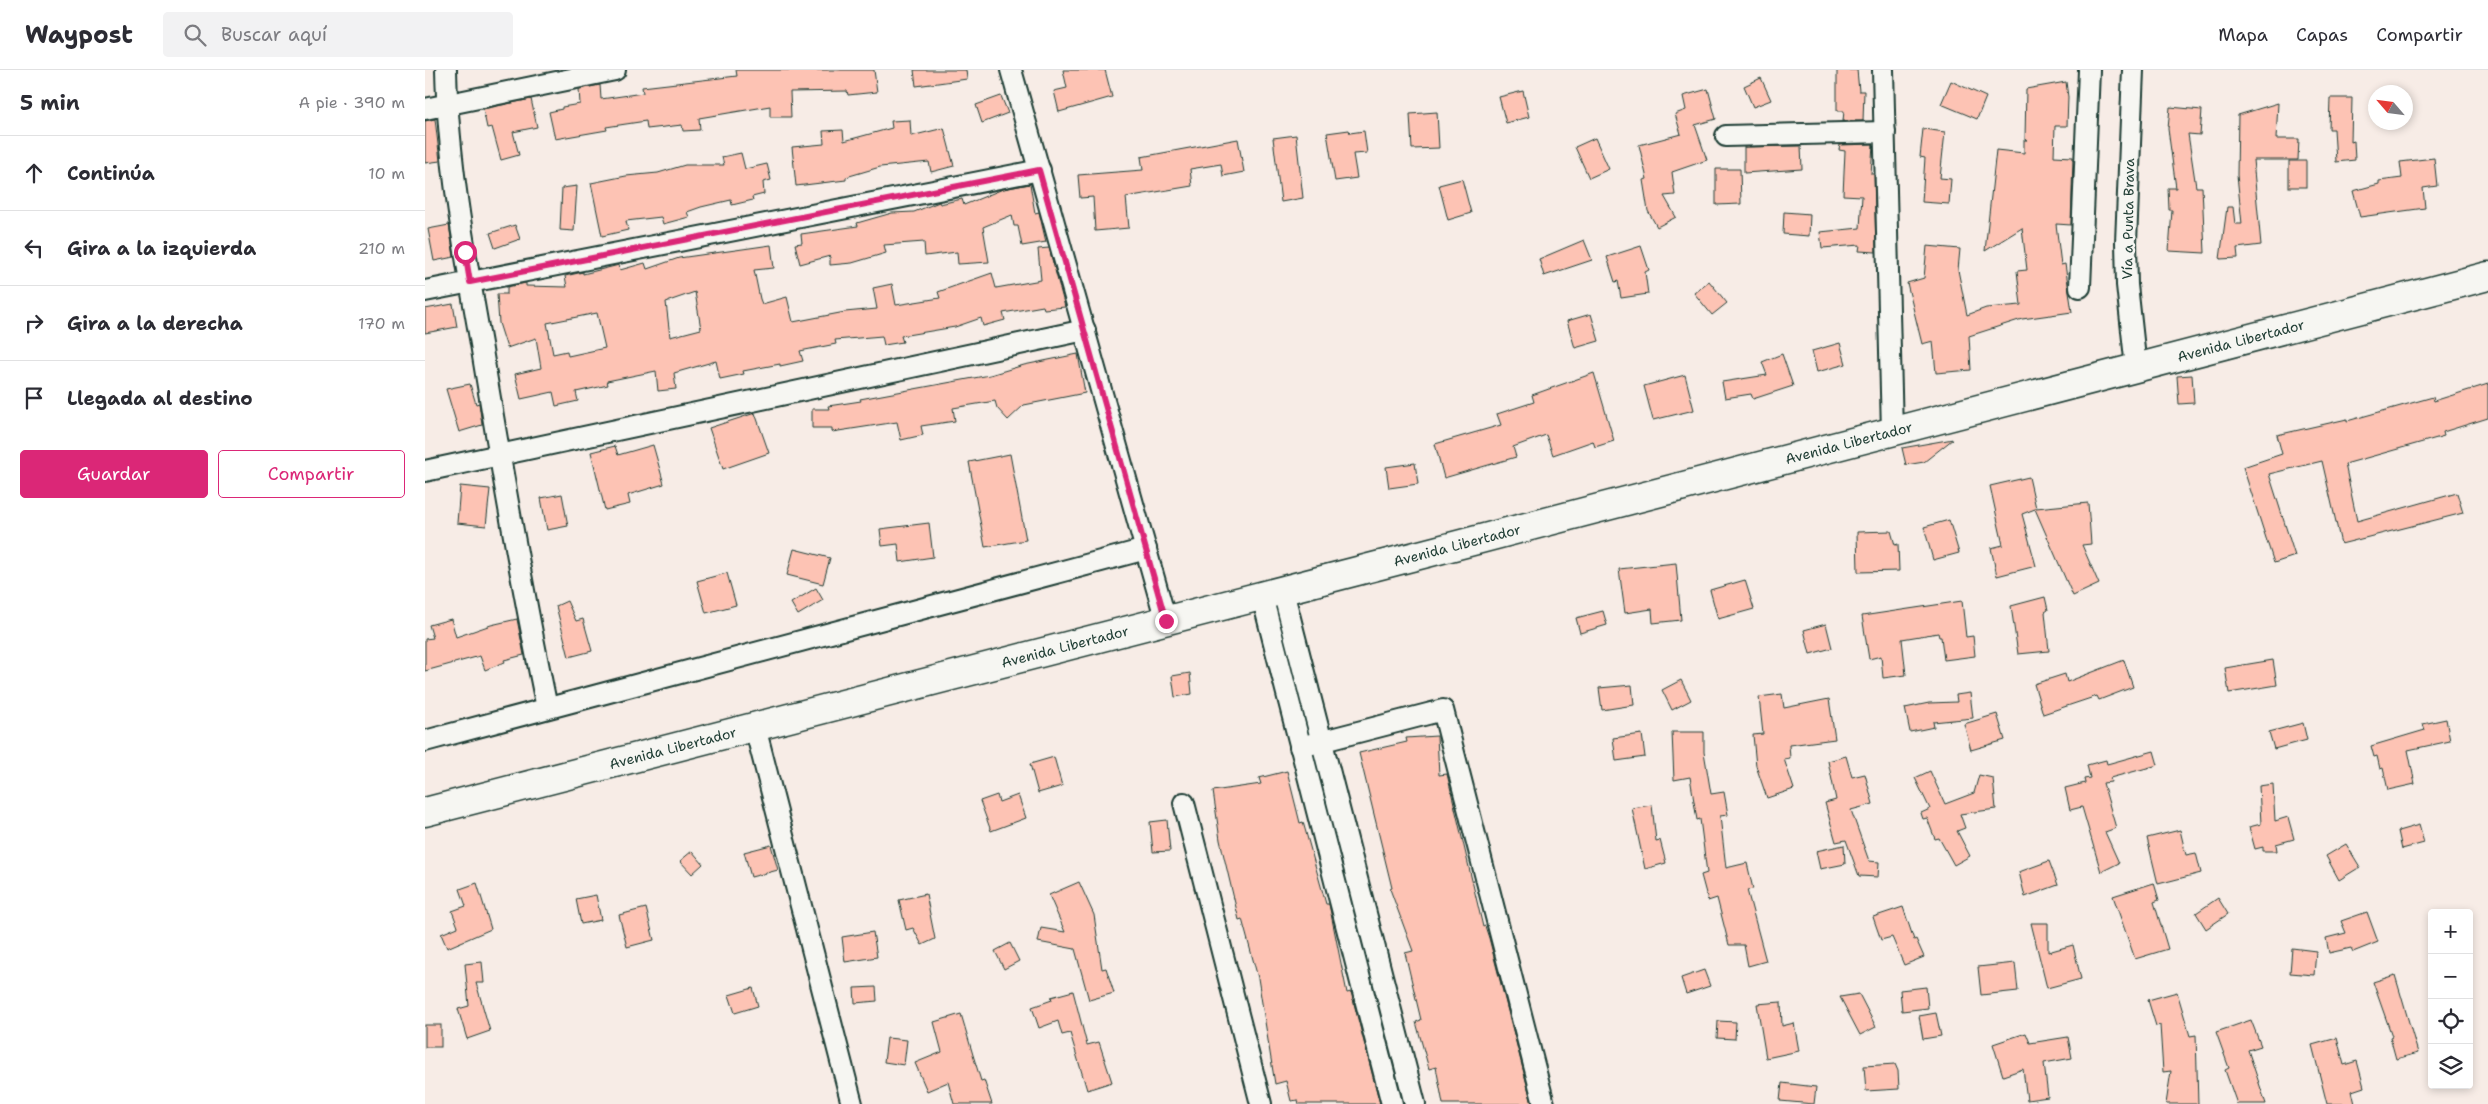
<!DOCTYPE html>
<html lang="es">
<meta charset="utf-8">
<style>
:root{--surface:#fff;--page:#f2f2f3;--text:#2b2b33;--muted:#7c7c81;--line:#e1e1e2;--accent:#db2777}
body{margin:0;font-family:"Shantell Sans",sans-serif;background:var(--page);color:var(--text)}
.controls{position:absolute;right:15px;bottom:15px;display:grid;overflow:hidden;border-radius:5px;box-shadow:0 2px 8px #0003}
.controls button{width:45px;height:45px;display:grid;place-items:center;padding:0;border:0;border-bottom:1px solid var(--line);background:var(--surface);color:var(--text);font:25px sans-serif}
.compass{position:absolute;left:1943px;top:15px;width:45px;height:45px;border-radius:50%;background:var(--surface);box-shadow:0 2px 8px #0003;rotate:298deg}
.stop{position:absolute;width:15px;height:15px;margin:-11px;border:4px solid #db2777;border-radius:50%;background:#fff}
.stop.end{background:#db2777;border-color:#fff;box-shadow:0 1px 5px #0008}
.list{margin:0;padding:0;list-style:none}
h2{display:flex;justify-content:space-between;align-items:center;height:65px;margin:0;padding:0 20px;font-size:21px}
h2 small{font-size:16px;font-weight:400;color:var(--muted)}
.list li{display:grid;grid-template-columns:32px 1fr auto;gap:15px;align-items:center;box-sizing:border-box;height:75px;padding:0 20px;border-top:1px solid var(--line)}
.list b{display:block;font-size:19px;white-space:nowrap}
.list em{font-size:16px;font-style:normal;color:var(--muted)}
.actions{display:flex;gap:10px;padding:15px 20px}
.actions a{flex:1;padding:11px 0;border:1px solid var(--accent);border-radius:5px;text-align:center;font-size:18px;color:var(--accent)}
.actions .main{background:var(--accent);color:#fff}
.icon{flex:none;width:28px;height:28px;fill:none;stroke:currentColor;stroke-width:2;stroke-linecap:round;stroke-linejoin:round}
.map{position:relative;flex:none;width:2063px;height:1034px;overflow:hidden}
header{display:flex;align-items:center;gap:30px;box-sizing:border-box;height:70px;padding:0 25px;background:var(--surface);border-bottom:1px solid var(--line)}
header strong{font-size:24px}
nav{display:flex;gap:28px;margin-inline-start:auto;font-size:18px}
.search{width:350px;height:45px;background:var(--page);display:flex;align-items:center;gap:12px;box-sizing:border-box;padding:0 18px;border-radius:5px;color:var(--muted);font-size:19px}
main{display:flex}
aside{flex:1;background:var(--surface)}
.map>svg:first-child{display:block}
.building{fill:#fdc3b4;stroke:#1f3d34;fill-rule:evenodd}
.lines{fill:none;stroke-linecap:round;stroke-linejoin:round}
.minor-casing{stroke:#1f3d34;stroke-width:24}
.trunk-casing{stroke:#1f3d34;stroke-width:31}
.minor{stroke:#f6f6f2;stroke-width:20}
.trunk{stroke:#f6f6f2;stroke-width:28}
.route{stroke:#db2777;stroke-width:6}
.labels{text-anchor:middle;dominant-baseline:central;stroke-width:5;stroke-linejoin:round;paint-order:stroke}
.street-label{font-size:14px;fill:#1f3d34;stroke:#f6f6f2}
</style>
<header>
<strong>Waypost</strong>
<div class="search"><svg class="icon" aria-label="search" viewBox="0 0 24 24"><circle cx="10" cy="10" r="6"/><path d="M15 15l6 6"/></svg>Buscar aquí</div>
<nav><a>Mapa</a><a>Capas</a><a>Compartir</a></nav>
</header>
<main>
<aside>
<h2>5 min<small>A pie · 390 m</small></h2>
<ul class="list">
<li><svg class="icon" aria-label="ahead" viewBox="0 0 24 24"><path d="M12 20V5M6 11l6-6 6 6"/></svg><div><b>Continúa</b></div><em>10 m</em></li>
<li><svg class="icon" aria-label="left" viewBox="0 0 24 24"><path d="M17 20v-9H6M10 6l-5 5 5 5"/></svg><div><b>Gira a la izquierda</b></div><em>210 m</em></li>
<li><svg class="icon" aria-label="right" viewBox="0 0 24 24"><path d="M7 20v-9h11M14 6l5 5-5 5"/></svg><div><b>Gira a la derecha</b></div><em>170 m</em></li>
<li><svg class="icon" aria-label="arrive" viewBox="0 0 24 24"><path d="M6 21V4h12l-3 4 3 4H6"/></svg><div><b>Llegada al destino</b></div></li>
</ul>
<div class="actions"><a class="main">Guardar</a><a>Compartir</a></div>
</aside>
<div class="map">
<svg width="2063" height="1034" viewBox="0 0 2063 1034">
<rect width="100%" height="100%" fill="#f7ece6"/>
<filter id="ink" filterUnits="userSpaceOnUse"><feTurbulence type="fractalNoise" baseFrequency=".02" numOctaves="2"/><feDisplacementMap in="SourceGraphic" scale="10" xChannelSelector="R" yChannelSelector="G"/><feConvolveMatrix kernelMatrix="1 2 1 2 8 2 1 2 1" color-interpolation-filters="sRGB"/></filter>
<g filter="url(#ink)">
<!-- building -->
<g class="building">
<path d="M311,0h138l3,22 -29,3 -1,-4 -57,1 1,25h-21v-11l-71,12 1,12 -17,1 -1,-6 -35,4 -1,-8 -40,6 1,3 -52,9 -6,-27 13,-3v-2l18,-3 -1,-15 21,-4 1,14 42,-6 -1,-6 95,-11z"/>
<path d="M489,0h52l1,9 -51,7z"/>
<path d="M638,0h42l7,27 -53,15 -5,-21 13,-3z"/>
<path d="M1412,0h20l2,21h5l-1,30h-20l1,-10h-7z"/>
<path d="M1336,8l10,22 -18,7 -9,-21z"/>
<path d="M1526,11l35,16 -9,22 -36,-15z"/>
<path d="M1641,12l2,15 -1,29h-12l-1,30 19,1 -2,68 -15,-1 5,41 4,-1 7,48 -50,7 -53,17 2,34 -35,3 -3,-32 -11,3 -15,-61 17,-5 3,-32 33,3 -2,21 9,45 19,-7 35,-3 -4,-34 10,-1 -5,-42 -37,23 11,-101 28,3v-13h3l-2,-1 1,-50z"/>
<path d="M1283,19l8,30 -21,6 12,35 -35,12 3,23 -11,1 12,21 -19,10 -9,-16 -5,-31 4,-1 -8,-34 42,-11 -6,-20 11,-4 -3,-14z"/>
<path d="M1098,21l6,26 -23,6 -7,-26z"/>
<path d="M576,26l7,17 -26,10 -6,-18z"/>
<path d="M1905,28h22l-1,44 3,-1 1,19 -19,2 -2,-33h-5z"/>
<path d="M106,29l6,28 -24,5 6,23 -18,5 -9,-33 -5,1 -4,-19z"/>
<path d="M1853,33l-2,36h23l-1,21h-45l8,85 -24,3 1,10 -18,1 7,-52h6l2,17h7l-5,-49 1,-60z"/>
<path d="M1745,37l32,3 -2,25 -12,-1 8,53h6l3,66 -36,-2 3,-41h-3l-1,-22h8l-8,-59z"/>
<path d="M1012,42l2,36 -27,1 -2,-35z"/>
<path d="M10,49l5,42 -15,2v-42z"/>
<path d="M485,50l1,16 33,-8 10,38 -23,6 -2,-10 -49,5 -34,10v3l-50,6 -4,-39 32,-3 -1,-13 20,-1 1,11 48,-13 -1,-7z"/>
<path d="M1498,59l22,3 -5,46 11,1 -2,25 -27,-2 3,-44 -5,-1z"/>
<path d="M924,60l1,3 14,-2 3,22 -14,1 4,24 -22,3 -8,-48z"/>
<path d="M871,65l7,63 -22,4 -8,-64z"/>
<path d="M1170,68l14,31 -20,9 -14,-31z"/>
<path d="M813,69l6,33 -21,4 -2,-12 -31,5 2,17 -66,11 3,31 -34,3 -2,-34 -13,1 -2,-23 65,-5 -2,-13z"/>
<path d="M1448,74l-2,30h3l2,78 -17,-1 1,-6 -38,3 -2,-16 40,-4 2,-32 -19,-1 2,-44 -6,-1 1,-5z"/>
<path d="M1376,76l1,23 -58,4v-26z"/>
<path d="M316,83l4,16 22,-5 4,16 -8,2 1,12 -12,3 1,3 -21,5 -1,-5 -30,7 -14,5 2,5 -26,7 -2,-7 -35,4 2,9 -26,6 -11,-53 35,-7 32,-3 27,-8h39l-2,-8z"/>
<path d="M2009,88l3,28 -14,2 2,20 -65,9 -7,-26 26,-7v-3l23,-3 -2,-16z"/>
<rect x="1864" y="91" width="17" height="26"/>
<path d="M1291,99h24l1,35 -25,1z"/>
<path d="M1037,109l9,34 -23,7 -9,-35z"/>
<path d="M605,114l5,29 4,-1 7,30 -24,4 -4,-20h-4l-2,-11 -29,12 6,35 -31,2 -1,-12 -32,4 -1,-14 -40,3 2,8 -34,10 -22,2v-9l-30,8 -5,-20 7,-1 -1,-9 57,-8 -1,-3 35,-10 22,-1 25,-10 1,2 22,-5 2,6 39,-16z"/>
<path d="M152,116l-3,45 -14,-1 2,-42z"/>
<path d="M1359,142l26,2 -1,22 -26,-2z"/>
<path d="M24,155l5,32 -20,4 -6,-32z"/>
<path d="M90,155l5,14 -25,9 -5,-15z"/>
<path d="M1159,170l8,20 -48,16 -5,-17z"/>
<path d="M346,175l3,23 -20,2 6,29 2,5 25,-7 6,25 52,-10 32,-3 -4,-21 19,-4 4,21 44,-7 -2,-6 54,-19 4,15 45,-8 -3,-31 11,-1 16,59 -21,2 -1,-3 -40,7 2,7 -22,6 -2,-8 -26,9 -54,9 2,6 -19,3 -2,-9 -47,4 1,4 -36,7 3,10 -23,5v-2l-37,7 1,3 -24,5 -4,-18 -42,12 2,16 -18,2 -2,-20 -49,10 1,4 -32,7 2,9 -22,5 -3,-14 -32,7 -6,-25 26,-6 -5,-30 -29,10 -8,-25 -2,-29h10v-7l19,-4v3l41,1 -2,-11 18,-4v2l36,-9 1,5 25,-7 2,6 32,-11zM270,222l6,37 -31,8 -4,-35zM172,243l8,35 -37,8 -1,-5 -14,3 -6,-31z"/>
<path d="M1216,176l8,24 -4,2 3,22 -27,4 -3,-17 -3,1 -8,-25z"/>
<path d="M1284,211l18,22 -15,12 -18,-22z"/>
<path d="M28,234l4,23 -32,6v-24z"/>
<path d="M1166,244l8,27 -24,7 -8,-27z"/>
<path d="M1415,273l6,21 -29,8 -5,-21z"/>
<path d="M653,284l7,39 -61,12 -16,15 -11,-12 -2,-7 -42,7 2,13 -34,5 2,9 -22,5 -4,-18 -65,10v-4h-20v-19h17l-1,-3 33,-5 -1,-2 130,-24 34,-10z"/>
<path d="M1357,284l11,32 -40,13 -2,-5 -26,4 -3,-16 45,-7 -5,-13z"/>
<path d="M1169,303l20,68 -19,6 -2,-6 -40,14 -7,-20 -33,12 3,10 -72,21 -9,-34 66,-19 -4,-11 37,-12 -2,-7z"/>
<path d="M1260,305l9,35 -41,10 -9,-34z"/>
<path d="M1767,305l2,28 -15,1 -2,-28z"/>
<path d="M45,314l6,20 3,-1 3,22 -23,7 -13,-43z"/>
<path d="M2063,314v34l-45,14 1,4 -99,28 12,57 100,-28 6,20 -122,31 -19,-83 -53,13 26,82 -21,7 -31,-96 39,-13 -5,-19 70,-16v2l86,-24 1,4z"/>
<path d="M330,343l14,40 -46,16 -14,-41z"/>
<path d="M1528,369l-29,23 -18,3 -4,-17z"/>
<path d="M228,375l11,39 -36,11 2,9 -25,6 -14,-58 24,-6 3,9z"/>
<path d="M585,384l16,86 -41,7 -16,-85z"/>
<path d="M990,393l3,21 -29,4 -3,-21z"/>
<path d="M1604,407l7,31 52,-5 3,41 -9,1 17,39 -26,12 -38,-87 -13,5 14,52 -39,10 -6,-28 12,-3 -13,-59z"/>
<path d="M35,416l30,3 -4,37 -29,-3z"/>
<path d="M137,424l6,32 -21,4 -6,-32z"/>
<path d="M1524,450l10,33 -26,7 -9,-33z"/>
<path d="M504,453l4,34 -33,5 -2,-18 -16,2 -2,-17z"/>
<path d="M1466,461l4,14 3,-1 1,27 -41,1 -1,-40z"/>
<path d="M369,479l36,9 -7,26 -36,-9z"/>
<path d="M1251,493l5,57 -28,3 -1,-14 -27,4 -6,-44z"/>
<path d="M302,503l9,32 -30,8 -9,-32z"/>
<path d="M1320,510l9,29 -36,10 -8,-29z"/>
<path d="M391,518l7,12 -25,15 -7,-12z"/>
<path d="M1620,527l3,13 -3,2 4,39 -31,3 -7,-48z"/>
<path d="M142,531l9,20 7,-2 9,32 -23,6 -13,-51z"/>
<path d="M1537,531l4,36 7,-1 2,20 -31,4 -3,-23h-2l-1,-4 -36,6 4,36 -23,3 -2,-22 -12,3 -7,-43z"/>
<path d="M1178,541l4,14 -27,8 -4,-15z"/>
<path d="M26,549l5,18 35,-12 26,-6 7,36 -20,5 1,2 -20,8 -5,-14 -55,15v-32l8,-1 -4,-13z"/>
<path d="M1401,554l6,24 -22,6 -6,-24z"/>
<path d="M1699,590l9,27 -34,13 -2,-4 -54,18 -9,-30 31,-10 2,8z"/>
<path d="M1848,590l4,25 -48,8 -4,-25z"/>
<path d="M765,603l2,21 -17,3 -3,-21z"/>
<path d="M1256,610l10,20 -19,10 -10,-20z"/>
<path d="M1207,615l2,20 -32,5 -3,-22z"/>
<path d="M1545,623l3,25 -40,4 1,5 -24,5 -5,-24 24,-5 28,-1 -1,-7z"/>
<path d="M1357,624l2,14 45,-9 6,40 -46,6 1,13 -6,1 10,30 -27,9 -11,-32 -3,-31 10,-1 -4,-37z"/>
<path d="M1572,644l8,26 -34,10 -7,-26z"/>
<path d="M2021,649l4,22 -42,9 7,34 -27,6 -5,-22 -3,1 -3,-13 -3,1 -3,-11 54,-16 -2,-6z"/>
<path d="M1878,653l4,17 -33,9 -5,-17z"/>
<path d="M1247,662h32v20l7,42 13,-2 4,23 -8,1 6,52 21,-5 6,26 -6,1 19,71 -18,5 -4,-21h-15l-12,-47 -9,3 -7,-26 6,-2 -7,-54 -3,1 -7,-43 -16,3z"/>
<path d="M1217,664l3,23 -29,4 -3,-23z"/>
<path d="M1012,666l2,39 8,-1 36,153 2,-1 4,12 43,166h-89l-7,-37 -7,2 -13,-47 5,-2 -16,-67 8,-2 -23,-62 2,-1 -33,-135 48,-11 -1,-4z"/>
<path d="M1729,681l4,14 -48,13 1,4 -8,1 13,45 -11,4 14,31 -18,9 -19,-65 -12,3 -5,-22 20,-5 -1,-4 6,-1 -3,-13 19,-5 1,4z"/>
<path d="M1421,686l6,21 13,-3 8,30 -22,6 18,51 10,1 -1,15 -19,-1 -13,-36 -10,2 -11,-39 11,-3 -8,-39z"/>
<path d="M629,687l8,29 -24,7 -8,-29z"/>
<path d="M862,701l13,52 3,-1 23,82h3l18,89 4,-1 29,112h-81l-1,-4 -7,1 -5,-20 -11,3 -17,-106 -16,-59 -3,1 -19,-80 -7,-49 48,-7 -2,-6z"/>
<path d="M1505,701l15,33 29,-11 5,-18 14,3 3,31 -36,5 5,14 -8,3 13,25 -16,9 -15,-27 -4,1 -8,-21 -4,1 -2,-6 9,-4 -15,-31z"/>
<path d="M1848,714l2,37 13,-4 6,22 -18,5 1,7h-14v-4l-8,2 -6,-22 12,-3 -2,-38z"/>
<path d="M572,725l2,7 19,-7 8,23 -35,13 -11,-30z"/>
<path d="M1227,735l4,36 4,-1 6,23 -21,6 -13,-61z"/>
<path d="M742,750l3,31 -17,1 -3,-30z"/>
<path d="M1994,755l5,18 -22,6 -4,-18z"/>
<path d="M1755,760l6,25 10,-2 5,20 -43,11 -11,-46z"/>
<path d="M1921,774l14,23 -21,13 -13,-24z"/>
<path d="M346,775l7,25 -27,7 -7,-25z"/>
<path d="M1419,775l1,19 -25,5 -4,-18z"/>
<path d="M267,781l11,13 -11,10 -12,-13z"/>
<path d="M1624,791l9,24 -33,12 -6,-25z"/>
<path d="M654,812l15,33 8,54 4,-1 8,25 -25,7 -14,-51 -37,-7 3,-14 24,4 -16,-37z"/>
<path d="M52,813l14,46 -44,19 -6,-14 17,-7 -6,-16 14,-5 -6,-17z"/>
<path d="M1729,813l5,17 -5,2 14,47 -33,10 -22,-63z"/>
<path d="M501,824l9,45 -13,6 -9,-17 -7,2 -7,-30z"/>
<path d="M171,825l5,25 -20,4 -5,-25z"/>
<path d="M1793,828l10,16 -22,15 -10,-16z"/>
<path d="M1478,837l11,33 2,-1 8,18 -20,8 -12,-28 -11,3 -8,-23z"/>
<path d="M221,838l8,32 -27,7 -8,-32z"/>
<path d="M1942,842l11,30 -25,10 -2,-4 -22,5 -3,-15 20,-5 -5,-12z"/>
<path d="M1606,853h17v29l25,-7 8,34 -34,9z"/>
<path d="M448,862l4,25 -32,5 -3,-25z"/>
<path d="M585,873l9,18 -15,8 -9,-18z"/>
<path d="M1867,878l24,3 -2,24 -24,-2z"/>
<path d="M57,892l2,21h-8l14,48 -23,8 -9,-30 11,-3 -4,-42z"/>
<path d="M1590,893l3,28 -37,4 -3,-28z"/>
<path d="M1279,900l6,16 -24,8 -5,-16z"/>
<path d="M1970,905l23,78 -22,6 -6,-22 2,-1 -19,-54z"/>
<path d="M451,917l1,14 -22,2 -1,-15z"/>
<path d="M1501,917l2,21 -26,3 -2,-21z"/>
<path d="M328,918l5,18 -23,7 -6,-18z"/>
<path d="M648,921l14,54 12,-3 13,40 -25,8 -17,-57 -8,2 -4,-14 -19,7 -7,-21 20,-7 -1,-3z"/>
<path d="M1752,922l13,44 6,-1 2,69h-32l5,-33 -8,1 -3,-47 -4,1 -8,-26z"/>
<path d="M1434,924l17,33 -16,8 -20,-38z"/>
<path d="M1356,932l1,24 12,-3 5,28 -33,7 -9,-54z"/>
<path d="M1511,943l5,23 -18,3 -4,-23z"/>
<path d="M536,944l12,41 8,26 3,-1 8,24h-38l-6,-22 -21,9 -12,-28 27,-11 -8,-30z"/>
<path d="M1826,950l10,26 -13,4 18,54h-29l-12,-34 4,-2 -13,-36z"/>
<path d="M1293,951l18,1 -1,17 -18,-1z"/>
<rect x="0" y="955" width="16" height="22"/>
<path d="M1601,963l4,10 38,-6 4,21 -28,5 4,34 -21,3 -4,-31 -20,7 -10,-32z"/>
<path d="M462,968l20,2 -3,25 -20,-3z"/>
<path d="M1912,968l7,27 13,-4 7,26 -12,4 3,13h-28l-15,-59z"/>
<path d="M1470,994l3,7 1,18 -33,2 -2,-25z"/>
<path d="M1357,1013l34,4 -2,17 -34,-3z"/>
</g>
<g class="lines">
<defs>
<g id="minor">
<path d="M21,0c2,91 19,184 35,274 20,122 41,243 66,364"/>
<path d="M586,0l155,551"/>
<path d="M1458,0l9,362"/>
<path d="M1708,0l-7,172 1,43 9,83"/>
<path d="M0,39l190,-39"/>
<path d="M1301,66l159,-4"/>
<path d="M1655,217l9,-217"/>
<path d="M0,221l615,-121"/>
<path d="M0,401l660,-141"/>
<path d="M858,521l132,513"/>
<path d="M837,526l130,508"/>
<path d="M330,657l97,377"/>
<path d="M0,671l721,-192"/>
<path d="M875,677l143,-37 101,394"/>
<path d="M759,733l77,301"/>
</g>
<g id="trunk">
<path id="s1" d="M0,742l1002,-259 1061,-277"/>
</g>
</defs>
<!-- minor casing -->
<use href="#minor" class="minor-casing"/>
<!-- trunk casing -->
<use href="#trunk" class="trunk-casing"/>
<!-- minor -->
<use href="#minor" class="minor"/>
<!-- trunk -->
<use href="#trunk" class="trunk"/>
</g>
</g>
<g class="lines" filter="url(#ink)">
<!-- route -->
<path class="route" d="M40,182l5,30 569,-112 127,451"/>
</g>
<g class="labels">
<!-- street labels -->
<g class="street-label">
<text transform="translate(1703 149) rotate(-89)">Vía a Punta Brava</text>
<text stroke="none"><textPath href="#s1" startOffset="1876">Avenida Libertador</textPath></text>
<text stroke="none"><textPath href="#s1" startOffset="1471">Avenida Libertador</textPath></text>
<text stroke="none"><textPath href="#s1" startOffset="1066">Avenida Libertador</textPath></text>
<text stroke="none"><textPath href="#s1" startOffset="661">Avenida Libertador</textPath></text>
<text stroke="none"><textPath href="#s1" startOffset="256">Avenida Libertador</textPath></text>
</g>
</g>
</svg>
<div class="controls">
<button>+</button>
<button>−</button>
<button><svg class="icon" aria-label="locate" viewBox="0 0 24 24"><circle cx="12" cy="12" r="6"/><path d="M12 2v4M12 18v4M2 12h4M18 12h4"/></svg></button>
<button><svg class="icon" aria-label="layers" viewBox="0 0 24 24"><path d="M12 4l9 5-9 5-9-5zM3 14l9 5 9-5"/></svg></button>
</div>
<svg class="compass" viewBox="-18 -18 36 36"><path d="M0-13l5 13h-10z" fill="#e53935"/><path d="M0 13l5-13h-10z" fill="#7c7c81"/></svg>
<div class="stop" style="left:40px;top:182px"></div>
<div class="stop end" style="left:741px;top:551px"></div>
</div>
</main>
